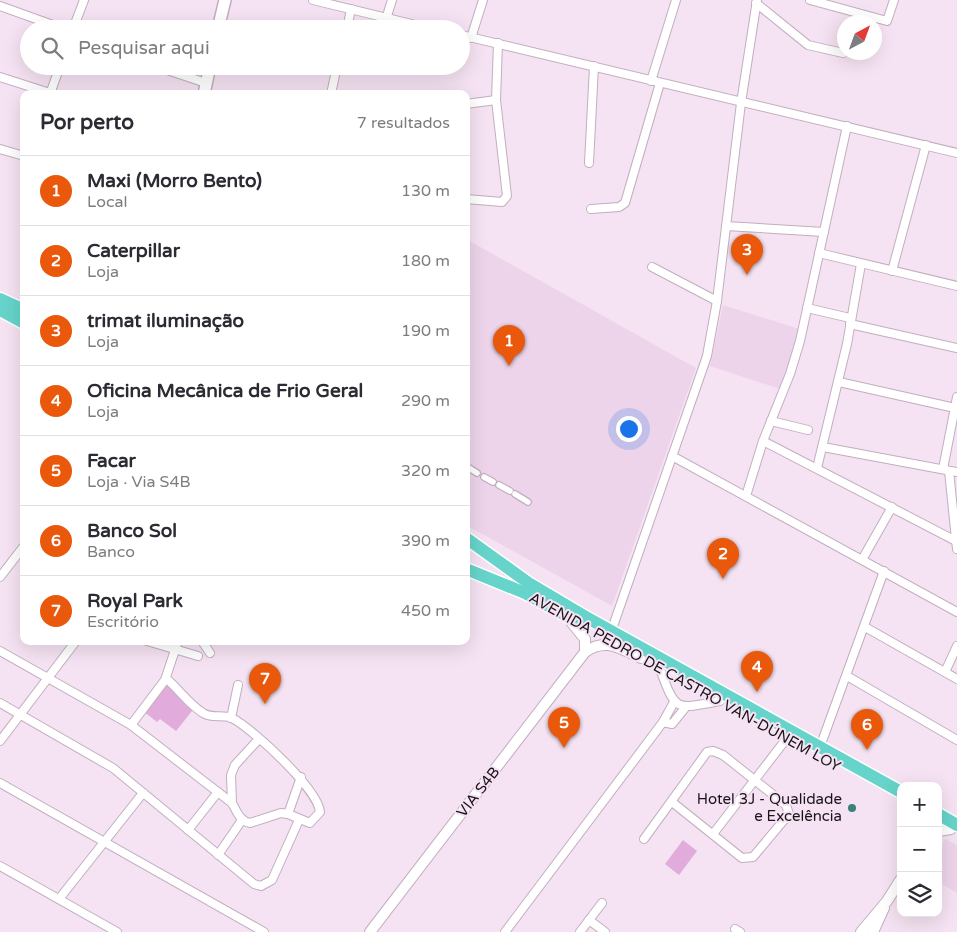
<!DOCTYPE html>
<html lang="pt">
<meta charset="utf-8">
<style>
:root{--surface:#fff;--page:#f2f2f3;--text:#2b2b33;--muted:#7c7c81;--line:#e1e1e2;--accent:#ea580c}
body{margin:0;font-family:"Varela Round",sans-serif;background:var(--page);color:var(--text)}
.controls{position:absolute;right:15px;bottom:15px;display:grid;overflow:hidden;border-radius:10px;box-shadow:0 5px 20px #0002}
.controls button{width:45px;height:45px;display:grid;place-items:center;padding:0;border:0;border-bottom:1px solid var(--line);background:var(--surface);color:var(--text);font:25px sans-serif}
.compass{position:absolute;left:837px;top:15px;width:45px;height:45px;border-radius:50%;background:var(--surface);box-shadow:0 5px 20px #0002;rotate:41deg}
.you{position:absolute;left:628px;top:428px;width:18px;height:18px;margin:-12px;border:4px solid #fff;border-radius:50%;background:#1a73e8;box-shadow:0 0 0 8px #1a73e833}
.badge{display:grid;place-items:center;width:32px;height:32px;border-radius:50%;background:var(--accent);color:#fff;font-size:16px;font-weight:700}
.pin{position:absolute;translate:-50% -41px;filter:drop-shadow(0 1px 2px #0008)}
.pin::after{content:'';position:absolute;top:26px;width:18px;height:15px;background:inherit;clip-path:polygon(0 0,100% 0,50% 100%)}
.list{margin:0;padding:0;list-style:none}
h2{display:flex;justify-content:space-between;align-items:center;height:65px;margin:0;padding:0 20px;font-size:21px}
h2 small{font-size:16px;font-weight:400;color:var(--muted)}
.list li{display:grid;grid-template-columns:32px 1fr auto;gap:15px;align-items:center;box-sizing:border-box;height:70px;padding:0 20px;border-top:1px solid var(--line)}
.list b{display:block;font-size:19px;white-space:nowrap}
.list p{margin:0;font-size:16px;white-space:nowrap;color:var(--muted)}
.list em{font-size:16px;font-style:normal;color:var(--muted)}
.icon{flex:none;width:28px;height:28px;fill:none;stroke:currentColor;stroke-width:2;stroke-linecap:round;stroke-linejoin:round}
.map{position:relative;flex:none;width:957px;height:932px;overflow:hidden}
.search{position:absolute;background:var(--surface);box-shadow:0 5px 20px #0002;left:20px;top:20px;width:450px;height:55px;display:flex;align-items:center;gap:12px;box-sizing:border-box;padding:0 18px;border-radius:28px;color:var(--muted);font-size:19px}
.panel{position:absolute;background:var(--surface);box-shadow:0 5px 20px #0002;left:20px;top:90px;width:450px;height:555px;border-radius:10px}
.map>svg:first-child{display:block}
.built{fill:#edd4ea}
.green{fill:#e1acdc}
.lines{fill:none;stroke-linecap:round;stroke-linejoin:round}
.pedestrian-casing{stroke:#c1afbf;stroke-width:8}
.minor-casing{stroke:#c1afbf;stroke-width:10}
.tertiary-casing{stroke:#c1afbf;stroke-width:12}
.secondary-casing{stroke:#c1afbf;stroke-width:14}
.trunk-casing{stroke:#fff;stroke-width:15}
.pedestrian{stroke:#fff;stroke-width:5.5}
.minor{stroke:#fff;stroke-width:8}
.tertiary{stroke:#fff;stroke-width:10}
.secondary{stroke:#fff;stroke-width:11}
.trunk{stroke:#66d4ca;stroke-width:12}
.poi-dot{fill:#3a817a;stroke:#f5e2f2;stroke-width:2}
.labels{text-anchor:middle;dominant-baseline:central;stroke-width:4;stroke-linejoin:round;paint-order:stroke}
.street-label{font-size:15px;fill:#1a141a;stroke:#f5e2f2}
.poi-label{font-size:15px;fill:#1a141a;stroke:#f5e2f2;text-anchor:end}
</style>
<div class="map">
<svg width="957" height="932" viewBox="0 0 957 932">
<rect width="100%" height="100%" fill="#f5e2f2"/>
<!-- built -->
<g class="built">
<path d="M466,239l230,129 -84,238 -146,-81z"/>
<path d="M723,305l76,24 -3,15 -16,45 -70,-23z"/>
<path d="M945,839l12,6v48l-19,-11v-31z"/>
</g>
<!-- green -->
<g class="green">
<path d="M165,682l31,24 -20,25 -16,-12 -3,3 -14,-11z"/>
<path d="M683,840l14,11 -18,24 -14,-11z"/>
</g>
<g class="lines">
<defs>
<g id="pedestrian">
<path d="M469,468l8,5"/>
<path d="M484,477l9,5"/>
<path d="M499,485l11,6"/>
<path d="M515,494l13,8"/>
</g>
<g id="minor">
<path d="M313,0l119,29"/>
<path d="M810,0l77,21 7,-21"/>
<path d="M756,3l52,42 35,8"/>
<path d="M0,6l64,23"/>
<path d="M386,19l6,-19"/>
<path d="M73,29l11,-29"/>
<path d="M347,29l4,-20"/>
<path d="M461,35l496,118"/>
<path d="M471,38l12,-38"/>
<path d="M155,66l51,17"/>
<path d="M0,77l53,17"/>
<path d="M651,81l25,-81"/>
<path d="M50,94l10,-28"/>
<path d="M331,94l6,-28"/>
<path d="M466,104l30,-4"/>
<path d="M0,149l24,7"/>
<path d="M589,163l5,-97"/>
<path d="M466,199l36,3 5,-6 -11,-96 2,-57"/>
<path d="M591,209l28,-2 6,-4 35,-120"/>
<path d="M726,226l98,6"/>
<path d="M819,253l138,33"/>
<path d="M652,267l65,34"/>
<path d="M892,271l34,-126"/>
<path d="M807,308l43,10"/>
<path d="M850,324l107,24"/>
<path d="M839,382l116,26"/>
<path d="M771,421l37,9"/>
<path d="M763,441l193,100"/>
<path d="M823,447l134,25"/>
<path d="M672,456l285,156"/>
<path d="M817,468l30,-124 14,-80"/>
<path d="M943,469l14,-72"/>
<path d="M949,471l8,78"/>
<path d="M746,496l17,-55 27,-67 10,-33 47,-215"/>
<path d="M863,558l29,-51"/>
<path d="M0,577l24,-31"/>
<path d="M865,627l92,52"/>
<path d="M611,632l96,-276 10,-55 24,-198 16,-103"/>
<path d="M147,641l51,15"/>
<path d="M202,641l8,12"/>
<path d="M0,651l131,74 101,78c5,9 8,18 18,20l31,-10 7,1 22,9 10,-11c-2,-23 -67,-83 -88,-94 -10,-4 -20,1 -29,-5 -13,-8 -23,-22 -34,-32l-4,-1"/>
<path d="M660,669c16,44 16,40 60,32"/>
<path d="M945,672l12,-26"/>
<path d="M847,676l110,64"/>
<path d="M0,703l113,65 141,116 7,2 11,-6 27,-60"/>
<path d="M231,718l7,-33"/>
<path d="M663,722l9,2 13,-16"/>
<path d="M131,725l34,-45 13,-39"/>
<path d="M0,741l76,-100"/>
<path d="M820,747l64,-176"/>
<path d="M0,783l264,149"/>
<path d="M232,803l-1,-28 4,-10 23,-25"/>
<path d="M288,814l13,-37"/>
<path d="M188,830l30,-38"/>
<path d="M713,834l74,-96"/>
<path d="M644,839l63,-87 6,-1 10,4 63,50 3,9 -36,43 -11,1 -70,-56"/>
<path d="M218,855l24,-35"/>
<path d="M0,866l117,66"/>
<path d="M59,899l84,-106"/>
<path d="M589,920l16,12"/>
<path d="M735,929l5,3"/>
<path d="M505,932l158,-210 11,-20"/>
<path d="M580,932l22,-29"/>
</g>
<g id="tertiary">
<path d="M572,623l13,16v13"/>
<path d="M938,831l13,-2"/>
<path d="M370,932l215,-280c21,-15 35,-3 56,6"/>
<path d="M861,932l26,-31 14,-22"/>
<path d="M873,932l11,-24"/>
</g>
<g id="secondary">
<path d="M218,29l7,-29"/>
<path d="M204,94l6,-28"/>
</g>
<g id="trunk">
<path d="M0,299l24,11"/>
<path d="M0,310l24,13"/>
<path d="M466,538l64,46 54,32 317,176"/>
<path d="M466,569l59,24 58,32"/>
<path d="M938,814l19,11"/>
</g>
</defs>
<!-- pedestrian casing -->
<use href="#pedestrian" class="pedestrian-casing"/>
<!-- minor casing -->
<use href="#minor" class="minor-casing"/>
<!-- tertiary casing -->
<use href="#tertiary" class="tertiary-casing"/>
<!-- secondary casing -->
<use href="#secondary" class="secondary-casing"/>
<!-- trunk casing -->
<use href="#trunk" class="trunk-casing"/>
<!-- pedestrian -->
<use href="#pedestrian" class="pedestrian"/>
<!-- minor -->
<use href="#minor" class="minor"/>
<!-- tertiary -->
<use href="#tertiary" class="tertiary"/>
<!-- secondary -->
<use href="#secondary" class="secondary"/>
<!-- trunk -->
<use href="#trunk" class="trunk"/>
</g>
<!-- markers -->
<circle class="poi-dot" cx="852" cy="808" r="5"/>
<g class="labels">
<!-- street labels -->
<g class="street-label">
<text transform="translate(685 682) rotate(29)">AVENIDA PEDRO DE CASTRO VAN-DÚNEM LOY</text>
<text transform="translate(478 792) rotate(-52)">VIA S4B</text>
</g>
<!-- poi labels -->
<g class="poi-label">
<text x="842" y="799">Hotel 3J - Qualidade<tspan x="842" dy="17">e Excelência</tspan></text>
</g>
</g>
</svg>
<div class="controls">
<button>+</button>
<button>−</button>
<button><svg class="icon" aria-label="layers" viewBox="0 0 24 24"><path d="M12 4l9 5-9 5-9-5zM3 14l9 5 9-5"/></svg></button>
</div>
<svg class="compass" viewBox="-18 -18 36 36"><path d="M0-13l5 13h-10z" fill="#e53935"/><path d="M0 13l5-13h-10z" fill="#7c7c81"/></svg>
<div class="you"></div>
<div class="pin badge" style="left:509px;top:366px">1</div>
<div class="pin badge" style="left:723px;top:579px">2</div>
<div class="pin badge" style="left:747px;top:275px">3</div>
<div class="pin badge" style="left:757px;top:692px">4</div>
<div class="pin badge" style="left:564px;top:748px">5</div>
<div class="pin badge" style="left:867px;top:750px">6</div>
<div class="pin badge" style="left:265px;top:704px">7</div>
<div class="search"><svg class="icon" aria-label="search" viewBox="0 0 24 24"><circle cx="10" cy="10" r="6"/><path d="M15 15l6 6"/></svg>Pesquisar aqui</div>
<section class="panel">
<h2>Por perto<small>7 resultados</small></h2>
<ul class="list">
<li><span class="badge">1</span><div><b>Maxi (Morro Bento)</b><p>Local</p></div><em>130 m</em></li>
<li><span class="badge">2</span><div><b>Caterpillar</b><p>Loja</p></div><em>180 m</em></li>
<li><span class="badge">3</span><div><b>trimat iluminação</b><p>Loja</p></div><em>190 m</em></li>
<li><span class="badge">4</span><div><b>Oficina Mecânica de Frio Geral</b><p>Loja</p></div><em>290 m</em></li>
<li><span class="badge">5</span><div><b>Facar</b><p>Loja · Via S4B</p></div><em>320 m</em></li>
<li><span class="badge">6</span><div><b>Banco Sol</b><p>Banco</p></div><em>390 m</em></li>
<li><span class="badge">7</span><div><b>Royal Park</b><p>Escritório</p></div><em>450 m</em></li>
</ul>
</section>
</div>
